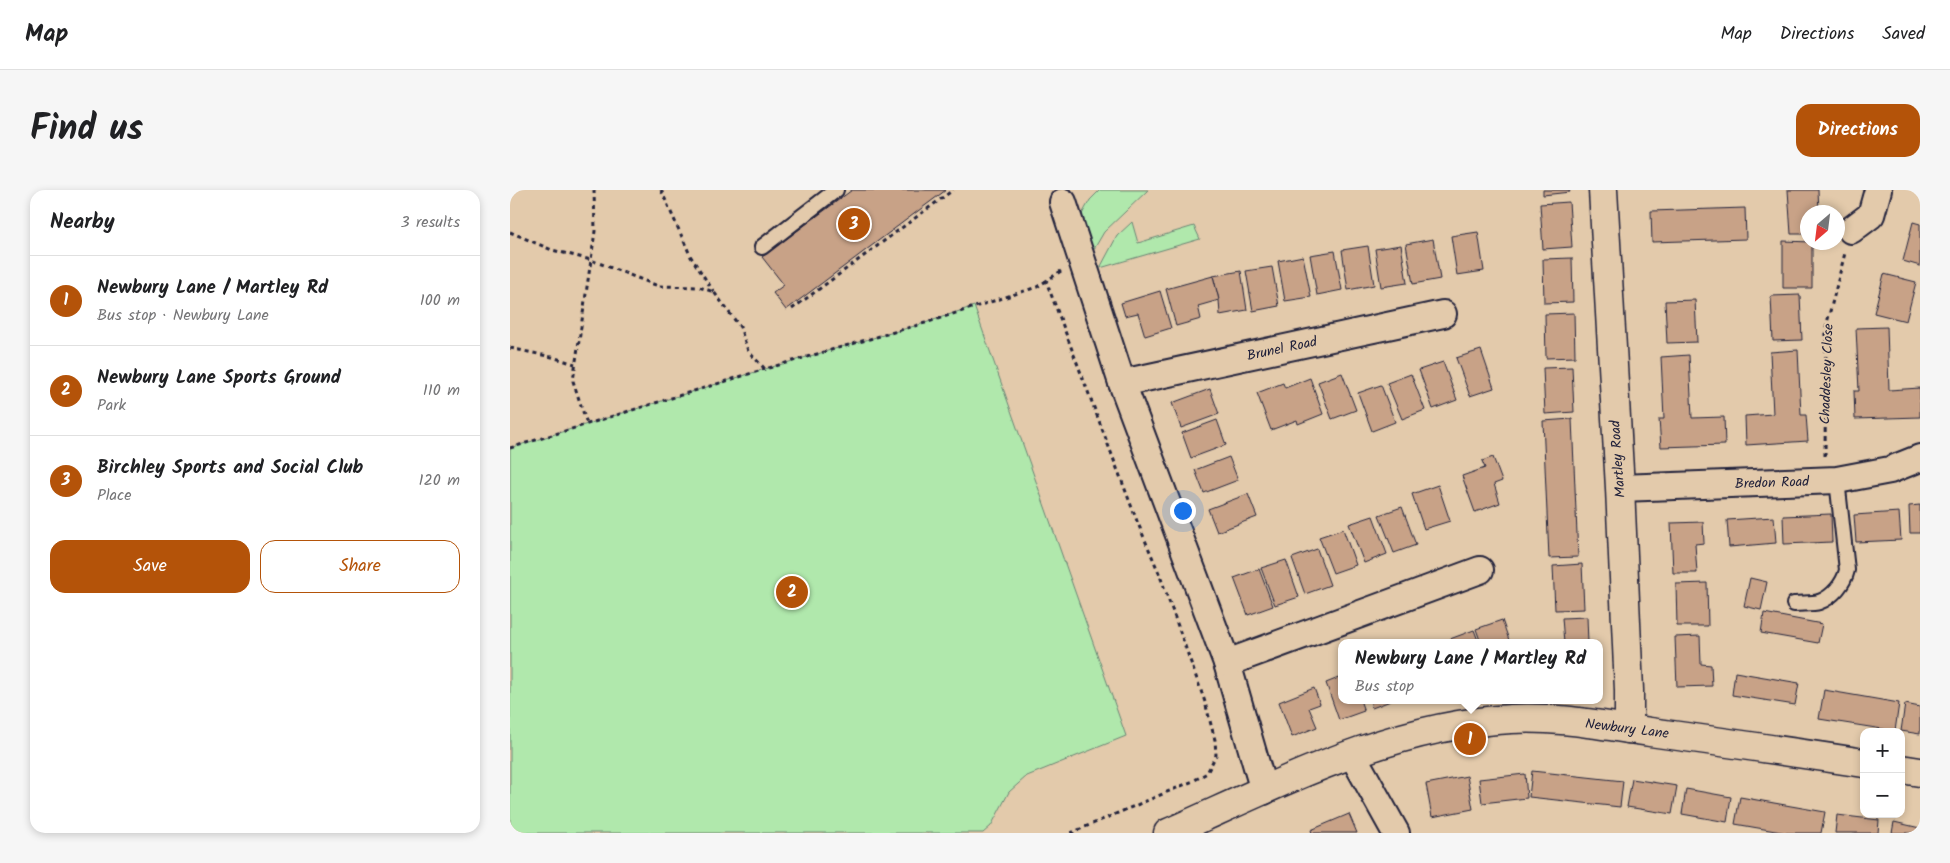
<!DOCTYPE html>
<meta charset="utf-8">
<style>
:root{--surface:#fff;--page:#f6f6f6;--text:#202124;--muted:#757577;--line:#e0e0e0;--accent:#b45309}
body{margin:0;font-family:Kalam,sans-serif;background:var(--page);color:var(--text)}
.controls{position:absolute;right:15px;bottom:15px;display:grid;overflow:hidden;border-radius:10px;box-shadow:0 2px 8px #0003}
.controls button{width:45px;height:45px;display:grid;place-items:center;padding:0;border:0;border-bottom:1px solid var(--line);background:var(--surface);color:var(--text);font:25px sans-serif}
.compass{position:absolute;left:1290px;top:15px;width:45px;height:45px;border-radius:50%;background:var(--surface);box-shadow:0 2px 8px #0003;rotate:208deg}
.you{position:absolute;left:672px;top:320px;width:18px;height:18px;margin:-12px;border:4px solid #fff;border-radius:50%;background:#1a73e8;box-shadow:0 0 0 8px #1a73e833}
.badge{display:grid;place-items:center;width:32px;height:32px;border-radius:50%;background:var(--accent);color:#fff;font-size:16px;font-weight:700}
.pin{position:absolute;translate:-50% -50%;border:2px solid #fff;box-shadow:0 1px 5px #0006}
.popup{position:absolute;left:828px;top:449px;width:265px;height:65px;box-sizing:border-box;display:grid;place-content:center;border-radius:10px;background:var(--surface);filter:drop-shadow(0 1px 4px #0005);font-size:16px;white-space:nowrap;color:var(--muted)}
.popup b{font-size:19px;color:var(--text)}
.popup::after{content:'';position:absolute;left:50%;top:100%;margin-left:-10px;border:10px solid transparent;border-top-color:var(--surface)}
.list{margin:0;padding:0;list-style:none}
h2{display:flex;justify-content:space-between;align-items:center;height:65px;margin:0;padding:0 20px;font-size:21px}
h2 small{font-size:16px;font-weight:400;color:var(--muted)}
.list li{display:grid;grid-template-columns:32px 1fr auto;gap:15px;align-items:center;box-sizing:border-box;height:90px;padding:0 20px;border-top:1px solid var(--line)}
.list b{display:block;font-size:19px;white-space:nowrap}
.list p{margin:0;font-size:16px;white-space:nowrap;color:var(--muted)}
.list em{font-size:16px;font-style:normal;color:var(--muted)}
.actions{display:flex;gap:10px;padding:15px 20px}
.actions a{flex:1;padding:11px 0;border:1px solid var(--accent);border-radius:15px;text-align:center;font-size:18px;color:var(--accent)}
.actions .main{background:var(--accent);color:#fff}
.map{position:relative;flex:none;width:1410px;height:643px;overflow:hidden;border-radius:15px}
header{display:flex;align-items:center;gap:30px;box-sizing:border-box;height:70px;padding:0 25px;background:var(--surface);border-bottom:1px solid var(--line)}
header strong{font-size:24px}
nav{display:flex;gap:28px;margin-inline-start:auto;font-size:18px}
.intro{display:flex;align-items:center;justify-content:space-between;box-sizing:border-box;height:120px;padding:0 30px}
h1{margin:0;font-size:35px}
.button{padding:12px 22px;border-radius:15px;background:var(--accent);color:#fff;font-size:18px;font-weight:700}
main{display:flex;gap:30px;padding:0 30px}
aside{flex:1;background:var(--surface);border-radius:15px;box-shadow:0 2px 8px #0003}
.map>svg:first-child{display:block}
.green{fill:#b0e8ac;stroke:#698574}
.building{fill:#c8a287;stroke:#22223b}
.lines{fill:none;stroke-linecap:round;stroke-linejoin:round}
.service-casing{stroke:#22223b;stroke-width:18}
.minor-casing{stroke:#22223b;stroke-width:30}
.tertiary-casing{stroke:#22223b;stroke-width:31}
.path{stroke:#22223b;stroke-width:3;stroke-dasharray:4 4;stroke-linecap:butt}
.service{stroke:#e3caab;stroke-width:14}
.minor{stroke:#e3caab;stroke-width:26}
.tertiary{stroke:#e3caab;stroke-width:28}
.labels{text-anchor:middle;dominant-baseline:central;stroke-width:4;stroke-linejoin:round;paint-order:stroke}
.street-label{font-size:14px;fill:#22223b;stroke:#e3caab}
</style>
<header>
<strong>Map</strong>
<nav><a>Map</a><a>Directions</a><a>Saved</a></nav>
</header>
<div class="intro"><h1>Find us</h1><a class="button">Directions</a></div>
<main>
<aside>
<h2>Nearby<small>3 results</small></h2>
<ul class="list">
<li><span class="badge">1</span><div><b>Newbury Lane / Martley Rd</b><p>Bus stop · Newbury Lane</p></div><em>100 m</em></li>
<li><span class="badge">2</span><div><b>Newbury Lane Sports Ground</b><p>Park</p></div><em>110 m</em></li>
<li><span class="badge">3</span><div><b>Birchley Sports and Social Club</b><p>Place</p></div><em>120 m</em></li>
</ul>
<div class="actions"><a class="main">Save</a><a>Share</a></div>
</aside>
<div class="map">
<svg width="1410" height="643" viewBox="0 0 1410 643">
<rect width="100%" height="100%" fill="#e3caab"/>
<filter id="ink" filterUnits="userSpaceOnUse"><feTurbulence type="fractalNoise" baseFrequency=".02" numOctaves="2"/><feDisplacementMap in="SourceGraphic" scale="10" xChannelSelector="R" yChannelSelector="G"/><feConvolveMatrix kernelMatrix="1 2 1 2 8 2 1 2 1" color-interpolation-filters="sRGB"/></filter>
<g filter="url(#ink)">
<!-- green -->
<g class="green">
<path d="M590,0h48l-44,42 -14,24 -9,-40 9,-16z"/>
<path d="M622,32l6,21 56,-17 6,13 -100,29 17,-32z"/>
<path d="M464,116l152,430 -99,40 -18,16 -18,34 -8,7h-473v-385l255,-79 160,-46z"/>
</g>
<!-- building -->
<g class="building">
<path d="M342,0h94l-160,120 -13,-17 11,-8 -22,-28z"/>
<path d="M1033,0h26l1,2 -27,3z"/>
<path d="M1278,0h30l1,22h-11v22h-17z"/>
<path d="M1059,12l3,45 -29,2 -3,-45z"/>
<path d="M1235,18l1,31 -94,3 -1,-31z"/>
<path d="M1403,32l7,2v42l-17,-5z"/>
<path d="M968,42l6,39 -27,4 -6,-39z"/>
<path d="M923,49l7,40 -27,5 -7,-40z"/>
<path d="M1273,51l29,1v46h-29z"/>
<path d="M891,55l6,38 -26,4 -6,-38z"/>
<path d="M858,56l6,39 -26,5 -6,-40z"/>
<path d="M825,61l7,39 -25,5 -7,-40z"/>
<path d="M793,66l8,41 -26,4 -7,-40z"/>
<path d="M1062,68l1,44 -29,1 -1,-44z"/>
<path d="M762,77l7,39 -26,5 -7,-40z"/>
<path d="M731,81l6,39 -27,5 -1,-15 -6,-24z"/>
<path d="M1374,84l32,8 -10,39 -32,-8z"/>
<path d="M703,86l6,24 -21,6 3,13 -25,7 -10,-37z"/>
<path d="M650,101l11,37 -26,8 -7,-23 -13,3 -4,-13z"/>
<path d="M1290,105l2,45 -29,1 -2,-45z"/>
<path d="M1185,110l2,42 -30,1 -2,-42z"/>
<path d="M1064,123l1,44 -29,1 -1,-44z"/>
<path d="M1377,137l2,63 31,-2v29l-65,2 -1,-28h5l-3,-63z"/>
<path d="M971,160l13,38 -24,8 -14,-38z"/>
<path d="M1288,160l3,65h5l2,26 -62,4 -1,-29 28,-2 -3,-62z"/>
<path d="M1179,165l3,63 32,-1 1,28 -64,2 -2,-28h5l-3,-62z"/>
<path d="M933,172l14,38 -24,9 -14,-39z"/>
<path d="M1062,177l2,45 -29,2 -2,-46z"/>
<path d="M832,183l14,37 -24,9 -14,-37z"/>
<path d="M901,184l14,36 -23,9 -15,-36z"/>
<path d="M800,188l13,36 -25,10 -1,-4 -26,10 -14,-37 26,-10 2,5z"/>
<path d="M871,195l14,37 -23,9 -14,-38z"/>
<path d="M700,199l9,25 -38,14 -9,-25z"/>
<path d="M1062,229l6,138 -29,1 -6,-137z"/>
<path d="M707,230l9,25 -35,13 -9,-25z"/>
<path d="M719,267l9,23 -34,13 -9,-23z"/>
<path d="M983,267l9,24 -8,3 6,19 -25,9 -13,-36 23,-8 -3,-7z"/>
<path d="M928,295l12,36 -26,8 -12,-35z"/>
<path d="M738,304l9,23 -40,15 -9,-23z"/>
<path d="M1410,315v28h-10l-1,-27z"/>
<path d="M892,317l14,38 -22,8 -15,-38z"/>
<path d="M1389,322l2,28 -45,2 -2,-27z"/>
<path d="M1321,324l1,28 -48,2 -1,-28z"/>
<path d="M863,326l14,38 -23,9 -15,-39z"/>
<path d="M1264,327l2,26 -47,4 -2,-27z"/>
<path d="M1193,332l1,21 -9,1 2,29h-24l-2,-50z"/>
<path d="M833,339l13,36 -23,8 -14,-36z"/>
<path d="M807,359l13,36 -25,9 -13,-36z"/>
<path d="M776,370l13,37 -24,8 -14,-37z"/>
<path d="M1072,374l2,45 -29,1 -2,-44z"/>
<path d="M749,379l14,37 -25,9 -14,-37z"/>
<path d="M1240,388l17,4 -6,28 -17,-4z"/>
<path d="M1197,393l1,43h-31l-1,-42z"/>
<path d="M1254,423l58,11 -4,19 -57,-10z"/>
<path d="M1077,427l1,26h-24l-2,-25z"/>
<path d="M992,430l8,23h-29l-5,-14z"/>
<path d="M964,440l5,13h-28l-1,-4z"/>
<path d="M1190,446l1,28 10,1 1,21 -35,1 -2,-50z"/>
<path d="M1225,482l64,11 -4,22 -63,-10z"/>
<path d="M831,487v23h19l4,11 -25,9 -13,-37z"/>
<path d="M804,498l6,16 -11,4 8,19 -25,10 -13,-35z"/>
<path d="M1314,500l75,13 -4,28 -76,-12z"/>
<path d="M860,510h23l-21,8z"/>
<path d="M1395,514l15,3v27l-19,-3z"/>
<path d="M1022,581l91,10 -3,26 -91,-10z"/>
<path d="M1015,584l2,24 -45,5 -3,-24z"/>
<path d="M957,586l6,33 -41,8 -6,-33z"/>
<path d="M1122,589l45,7 -5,28 -45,-7z"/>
<path d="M1176,599l45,8 -4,25 -45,-8z"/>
<path d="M1230,607l85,15 -4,21h-34l-52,-9z"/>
<path d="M839,624l8,19h-45l-1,-3z"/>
<path d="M1327,625l42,5 -1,13h-43z"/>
<path d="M1384,632l26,6v5h-28z"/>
</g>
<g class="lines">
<defs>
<g id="service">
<path d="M252,57l74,-57"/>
<path d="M1284,414c8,-1 18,0 25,-2 14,-5 25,-19 28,-32l-10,-90"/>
</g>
<g id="minor">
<path d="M553,12l59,181 105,280 37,128"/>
<path d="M1341,40l20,-15 7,-25"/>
<path d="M612,193l321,-69"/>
<path d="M1110,298l217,-8 53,-10 30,-12"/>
<path d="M717,473l253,-93"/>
<path d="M842,564l44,79"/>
</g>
<g id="tertiary">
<path d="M1093,0l17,298 9,202v39"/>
<path d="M1391,579l19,3"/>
<path d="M658,643c109,-48 222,-108 343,-114 46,-3 94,7 139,13 72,10 143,20 214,31"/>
</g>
</defs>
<!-- service casing -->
<use href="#service" class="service-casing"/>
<!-- minor casing -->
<use href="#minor" class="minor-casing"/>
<!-- tertiary casing -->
<use href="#tertiary" class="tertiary-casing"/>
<!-- path -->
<g class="path">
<path d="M84,0l1,41 -4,29 67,26 41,1 15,5 26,35 8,24 17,18 160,-46 112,-36 9,-6"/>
<path d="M151,0l30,67 23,35"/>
<path d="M0,42l42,18 39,10 -18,121 14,43"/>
<path d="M551,81l-15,10 91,240 22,52 46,129 10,38 1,15 -9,18 -14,8 -122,52"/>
<path d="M282,119l161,-119"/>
<path d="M0,158l42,9 23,7"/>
<path d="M0,258l255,-79"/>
<path d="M1315,266l1,-129 19,-74"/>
</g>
<!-- service -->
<use href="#service" class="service"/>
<!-- minor -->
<use href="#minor" class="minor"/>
<!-- tertiary -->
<use href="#tertiary" class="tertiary"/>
</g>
</g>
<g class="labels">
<!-- street labels -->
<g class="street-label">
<text transform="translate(772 159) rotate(-12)">Brunel Road</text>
<text transform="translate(1317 184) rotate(-88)">Chaddesley Close</text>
<text transform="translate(1108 269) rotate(-94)">Martley Road</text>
<text transform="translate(1262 293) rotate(-2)">Bredon Road</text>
<text transform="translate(1117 539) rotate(7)">Newbury Lane</text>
</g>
</g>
</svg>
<div class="controls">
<button>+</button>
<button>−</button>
</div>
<svg class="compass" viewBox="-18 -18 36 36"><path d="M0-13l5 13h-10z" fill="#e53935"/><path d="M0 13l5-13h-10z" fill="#757577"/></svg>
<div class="you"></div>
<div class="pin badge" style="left:960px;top:549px">1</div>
<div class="popup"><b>Newbury Lane / Martley Rd</b>Bus stop</div>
<div class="pin badge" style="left:282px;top:402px">2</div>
<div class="pin badge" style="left:344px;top:34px">3</div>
</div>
</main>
